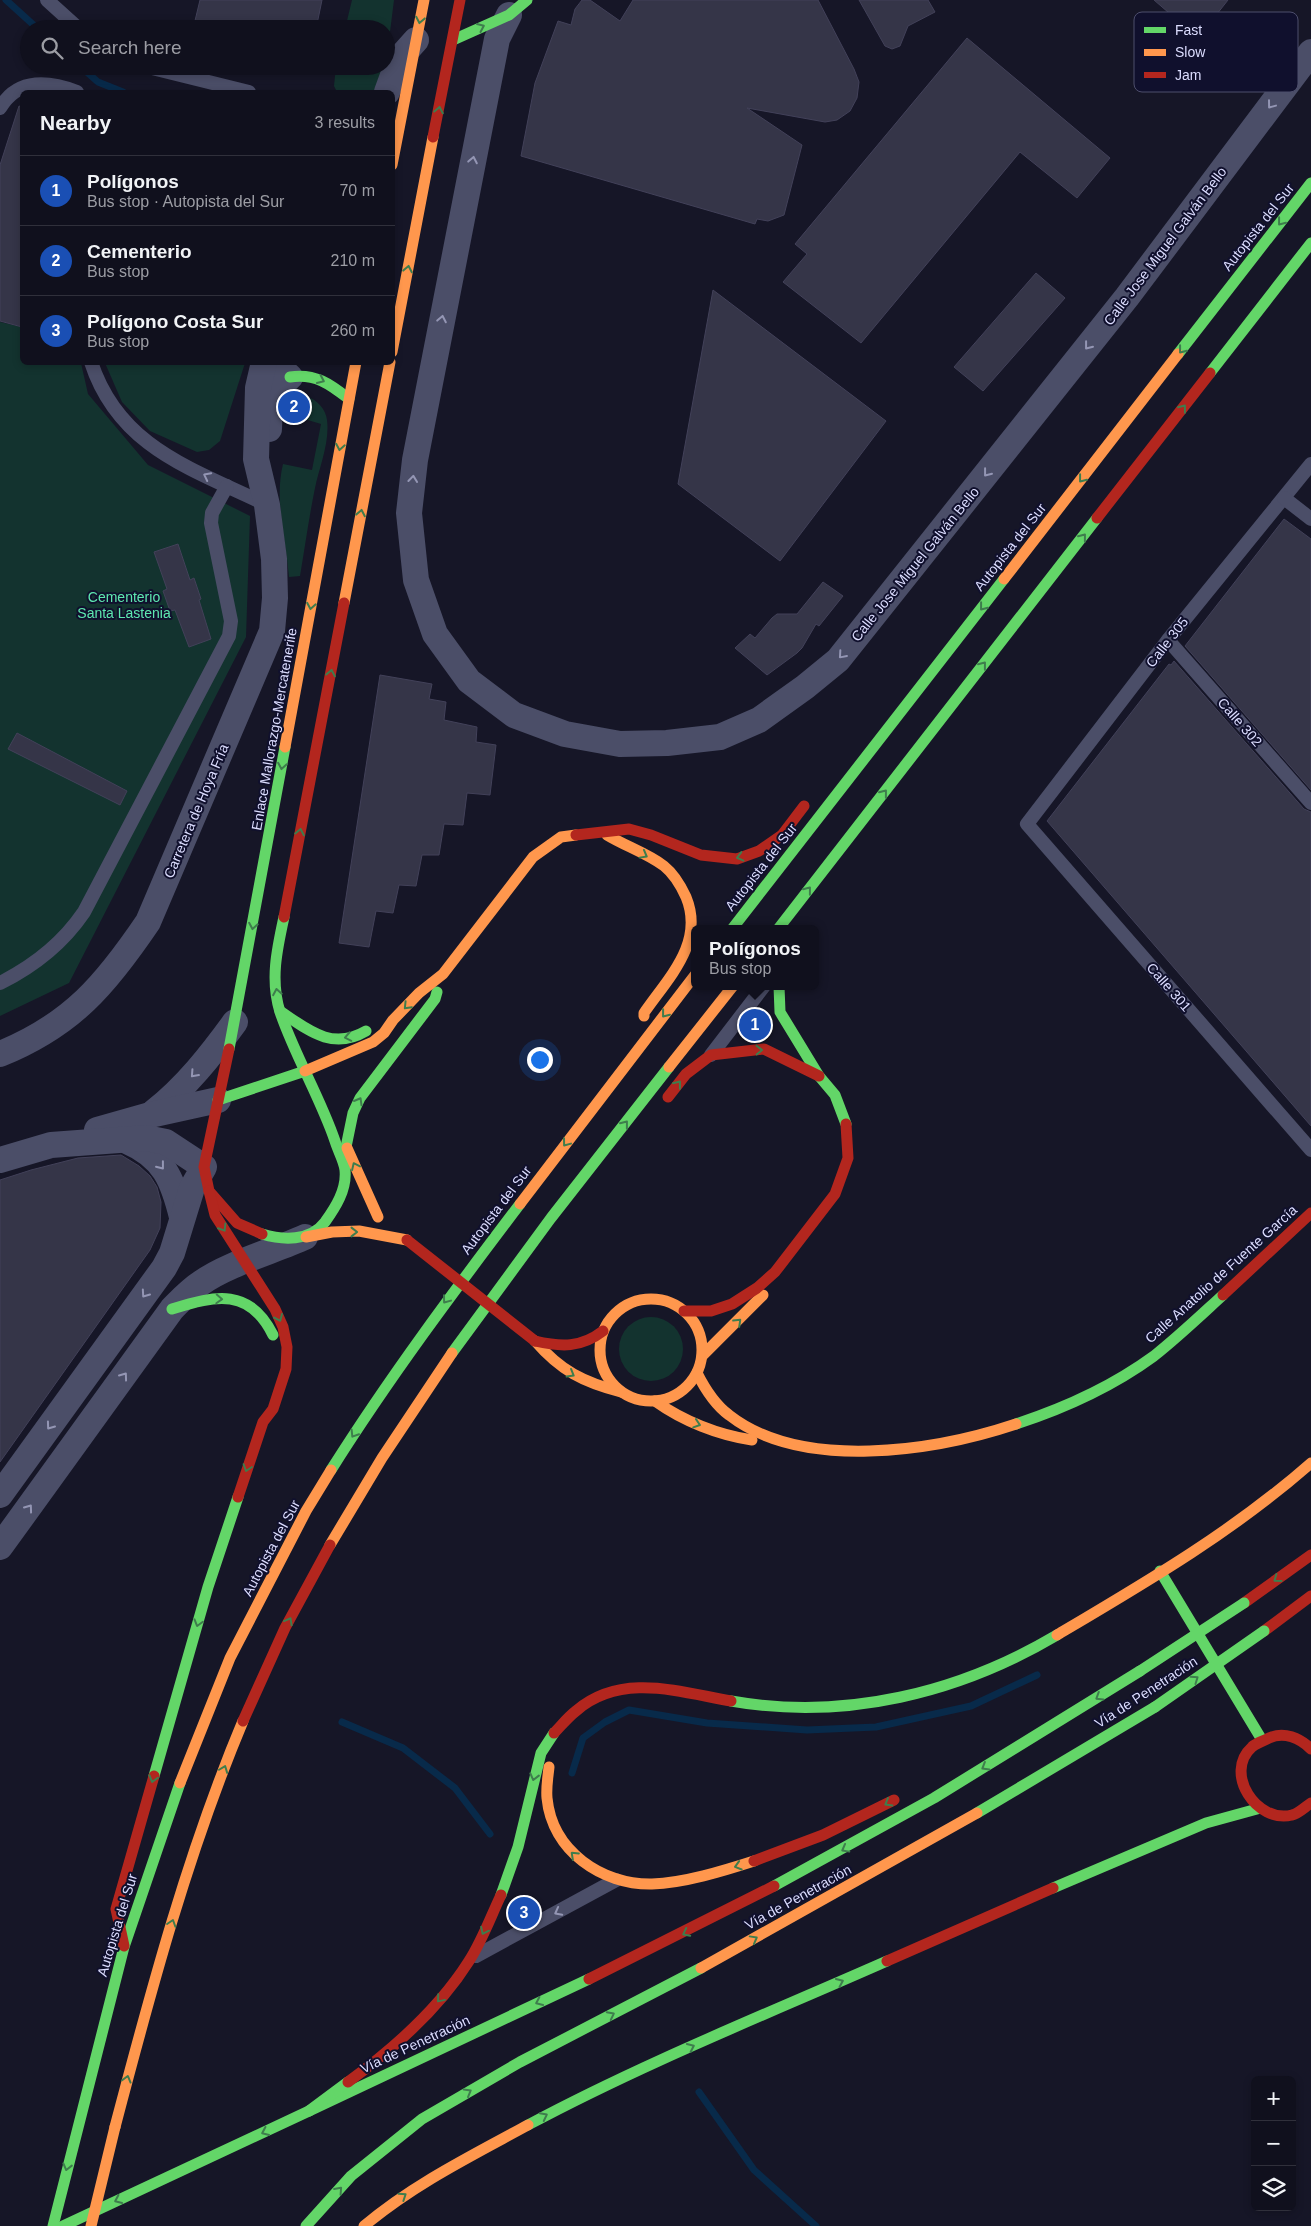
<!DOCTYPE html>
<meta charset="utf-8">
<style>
:root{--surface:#10101d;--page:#191926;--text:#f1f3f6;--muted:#9c9da4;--line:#30303b;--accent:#db2777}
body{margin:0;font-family:Helvetica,sans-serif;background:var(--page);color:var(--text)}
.controls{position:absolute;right:15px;bottom:15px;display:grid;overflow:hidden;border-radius:8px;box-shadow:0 2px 8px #0003}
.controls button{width:45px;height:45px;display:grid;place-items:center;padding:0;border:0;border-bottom:1px solid var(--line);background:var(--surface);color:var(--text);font:25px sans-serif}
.you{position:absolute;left:539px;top:1059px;width:18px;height:18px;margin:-12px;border:4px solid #fff;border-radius:50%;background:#1a73e8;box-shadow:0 0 0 8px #1a73e833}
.badge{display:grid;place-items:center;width:32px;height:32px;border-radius:50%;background:var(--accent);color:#fff;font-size:16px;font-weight:700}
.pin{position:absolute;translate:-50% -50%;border:2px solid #fff;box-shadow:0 1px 5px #0006}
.popup{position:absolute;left:691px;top:925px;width:128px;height:65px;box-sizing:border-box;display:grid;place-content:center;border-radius:8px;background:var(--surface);filter:drop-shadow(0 1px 4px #0005);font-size:16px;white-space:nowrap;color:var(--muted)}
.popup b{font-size:19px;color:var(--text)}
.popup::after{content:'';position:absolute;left:50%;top:100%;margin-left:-10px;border:10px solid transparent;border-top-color:var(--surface)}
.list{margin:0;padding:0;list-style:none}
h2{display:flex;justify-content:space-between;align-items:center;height:65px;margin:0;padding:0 20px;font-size:21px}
h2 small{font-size:16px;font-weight:400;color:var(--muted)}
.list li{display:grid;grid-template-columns:32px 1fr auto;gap:15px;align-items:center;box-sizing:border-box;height:70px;padding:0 20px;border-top:1px solid var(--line)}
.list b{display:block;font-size:19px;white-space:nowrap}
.list p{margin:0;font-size:16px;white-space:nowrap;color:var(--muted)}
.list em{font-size:16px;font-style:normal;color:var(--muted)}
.icon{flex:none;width:28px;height:28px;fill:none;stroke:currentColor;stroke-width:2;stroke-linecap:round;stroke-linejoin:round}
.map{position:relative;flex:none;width:1311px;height:2226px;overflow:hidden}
.search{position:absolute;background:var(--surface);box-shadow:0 2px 8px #0003;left:20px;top:20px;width:375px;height:55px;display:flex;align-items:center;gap:12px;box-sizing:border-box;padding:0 18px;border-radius:28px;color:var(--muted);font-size:19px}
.panel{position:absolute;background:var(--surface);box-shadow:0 2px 8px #0003;left:20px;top:90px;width:375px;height:275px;border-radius:8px}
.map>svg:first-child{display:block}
.green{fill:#13332f}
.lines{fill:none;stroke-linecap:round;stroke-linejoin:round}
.stream{stroke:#082a4a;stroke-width:7}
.building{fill:#353548;stroke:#424159}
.lane{stroke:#4b4e68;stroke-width:14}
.street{stroke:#4b4e68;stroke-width:26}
.fast{stroke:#63d668;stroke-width:11}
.slow{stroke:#ff974d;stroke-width:11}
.jam{stroke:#b3261e;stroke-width:11}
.fast-bridge{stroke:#63d668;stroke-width:11}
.slow-bridge{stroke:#ff974d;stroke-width:11}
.jam-bridge{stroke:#b3261e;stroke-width:11}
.oneway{stroke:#3e7d4d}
.oneway2{stroke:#9496b4}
.labels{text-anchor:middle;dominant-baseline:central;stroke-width:4;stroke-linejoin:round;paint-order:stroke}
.street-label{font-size:14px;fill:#dcddff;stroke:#10102d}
.park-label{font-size:14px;fill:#5ee8b0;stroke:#10102d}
.key{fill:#10102d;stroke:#4d4e6c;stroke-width:1}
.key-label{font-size:14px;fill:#dcddff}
</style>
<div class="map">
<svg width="1311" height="2226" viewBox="0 0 1311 2226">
<rect width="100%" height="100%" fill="#161627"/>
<!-- green -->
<g class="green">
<path d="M352,0h42l-8,64v-35h-41z"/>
<path d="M336,66h50l-4,15 -9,11h-36l-3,-6z"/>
<path d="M0,322l22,5v35l59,1 7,31 60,71 102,51 -4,121 -177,346 -69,33z"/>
<path d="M105,363v-1l140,1 -25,78 -11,9 -12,2 -47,-21 -28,-29z"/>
<path d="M306,396c10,3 20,13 21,24 3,22 -8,48 -12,68 -6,29 -10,59 -15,88l-11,1c-3,-38 -15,-76 -6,-113l29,6 9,-46 -30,-9 8,-17z"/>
<circle cx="651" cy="1349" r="32"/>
</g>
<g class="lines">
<!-- stream -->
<g class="stream">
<path d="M6,0l32,29"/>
<path d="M80,66l18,16 25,10"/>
<path d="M342,1722l61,26 52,40 35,46"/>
<path d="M572,1773l11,-35 22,-16 24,-12 78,13 100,7 69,-3 95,-21 66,-31"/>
<path d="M699,2092l55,78 62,56"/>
</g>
</g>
<!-- building -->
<g class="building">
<path d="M200,0h122l-6,29h-123z"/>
<path d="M582,0h8l30,21 13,-21h185l36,69 5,13 -2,16 -7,13 -13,9 -12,2 -78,-14 55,37 -18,70 -16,6 -11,-2 -2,5 -234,-68 14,-73 23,-62 13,4 4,-16z"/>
<path d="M859,0h69l7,12 -27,14 -8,20 -8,3 -7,-3 -4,-7z"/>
<path d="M1154,0h74l-30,38z"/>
<path d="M967,38l143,120 -33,40 -57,-46 -159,191 -78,-61 24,-28 -12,-10z"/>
<path d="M19,106l3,1v220l-22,-6v-156z"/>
<path d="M1036,273l29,25 -82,93 -29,-24z"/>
<path d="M713,290l173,131 -106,140 -102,-77z"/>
<path d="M1284,519l27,20v251l-126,-144z"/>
<path d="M178,544l12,36 4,-2 7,21 -2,1 12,39 -22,8 -14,-37 -5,1 -7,-20 4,-2 -13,-37z"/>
<path d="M823,582l20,14 -24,30 -3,-2 -14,24 -5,5 -30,22 -32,-27 15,-14 5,4 17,-20 5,-4h20z"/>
<path d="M1174,661l130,148 7,3v314l-264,-305 122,-157 2,1z"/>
<path d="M380,675l52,9 -3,15 17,3 -2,18 33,7 -1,15 20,3 -6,50 -23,-2 -4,32 -19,-1 -5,31h-17l-6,31 -17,-1 -6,28 -17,-2 -7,36 -30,-4z"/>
<path d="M17,733l110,58 -7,14 -112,-56z"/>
<path d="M121,1155l18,11 11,10 7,11 4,15 -1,26 -10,22 -150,212v-282l31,-10 47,-12z"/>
</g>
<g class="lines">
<!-- lane -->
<g class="lane">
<path d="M47,0l32,29"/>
<path d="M144,66l105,26"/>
<path d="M0,108c18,-30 48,-27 77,-16"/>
<path d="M91,362c28,86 102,107 176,143"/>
<path d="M1311,464l-143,176 -141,184 284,326"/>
<path d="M1284,498l27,21"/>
<path d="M1168,640l143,163"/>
<path d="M0,983c34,-17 63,-40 84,-71l145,-276 2,-15 -20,-98 1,-10 15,-27"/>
<path d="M711,1055l53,-69"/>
<path d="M476,1956l140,-76"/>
</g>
<!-- street -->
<g class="street">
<path d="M509,15l-12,24 -82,421 -6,53 7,67 19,54 34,47 45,34 51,19 55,10 47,-1 53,-6 39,-17 46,-33 33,-27 289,-363 184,-245"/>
<path d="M387,92l12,-33 17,-19"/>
<path d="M269,429c0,-20 6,-39 21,-52l-16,-15"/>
<path d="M0,1054c72,-29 106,-70 148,-132l124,-291 3,-33 -1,-39 -7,-54 -11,-46 2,-71 6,-26"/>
<path d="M154,1112c32,-25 57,-57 81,-90"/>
<path d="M97,1130l53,-15 68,-15"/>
<path d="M127,1141c37,16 46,39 55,76"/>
<path d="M0,1160l51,-15 95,-7 20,4 38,25 -12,21 -20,65 -8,15 -164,227"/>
<path d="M0,1547l172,-238c9,-9 18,-19 29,-26 26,-19 73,-32 104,-46"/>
</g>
<!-- fast -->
<g class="fast">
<path d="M453,40l56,-25 18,-15"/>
<path d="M1178,354l133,-171"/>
<path d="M1210,373l101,-130"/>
<path d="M290,377c25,-4 40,7 59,22"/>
<path d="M732,929l272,-350"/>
<path d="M778,929l319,-411"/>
<path d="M779,986l1,26 39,64 16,19 11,29"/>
<path d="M280,1011c28,19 52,40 86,20"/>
<path d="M229,1049l56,-302"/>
<path d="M218,1100l87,-29"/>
<path d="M346,1147l7,-34 7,-15 75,-99 2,-7"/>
<path d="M262,1234c20,6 48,8 63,-12 10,-14 22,-32 20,-52 -1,-9 -7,-19 -10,-29 -15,-44 -40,-85 -55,-129 -10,-32 -3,-63 4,-95"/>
<path d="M172,1309c44,-14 78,-21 101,26"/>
<path d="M452,1353l99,-135 118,-151"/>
<path d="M1016,1424c49,-16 97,-38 138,-68 24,-19 46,-40 69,-61"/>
<path d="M331,1470c58,-92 123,-179 189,-266"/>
<path d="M1160,1571l102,169"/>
<path d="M731,1701c114,20 228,-8 326,-66"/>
<path d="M154,1776l54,-189 30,-90"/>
<path d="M977,1813l178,-106"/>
<path d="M774,1886l160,-88 206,-127"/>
<path d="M1053,1888l153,-65 51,-14"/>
<path d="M501,1895l17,-48 23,-94 13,-20"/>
<path d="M309,2111l280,-132"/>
<path d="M528,2125c116,-62 239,-111 359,-164"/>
<path d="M53,2226l71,-279 56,-164"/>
<path d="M63,2226l246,-115 39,-29"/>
<path d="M306,2226l45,-50 71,-57 98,-57 181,-94"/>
</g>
<!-- slow -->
<g class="slow">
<path d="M392,165l32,-165"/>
<path d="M392,352l41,-215"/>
<path d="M1004,579l174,-225"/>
<path d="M344,603l46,-241"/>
<path d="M285,747l71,-385"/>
<path d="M607,835c18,11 40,18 57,31 10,8 17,20 22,31 19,46 -18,81 -42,116v3"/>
<path d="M669,1067l64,-81"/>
<path d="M305,1071l68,-29 11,-9 9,-13 26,-27 24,-19 90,-117 28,-20 15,-2"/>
<path d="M347,1148l31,69"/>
<path d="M520,1204l175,-229"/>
<path d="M306,1237l26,-5 27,-1 48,9"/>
<circle cx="651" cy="1350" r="51"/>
<path d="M535,1341c26,30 48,41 86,51"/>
<path d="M702,1356l61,-61"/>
<path d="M697,1373c8,16 17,31 32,42 73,57 206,36 287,9"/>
<path d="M655,1401c28,20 63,34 97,39"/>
<path d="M330,1545l52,-87 70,-105"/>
<path d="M1057,1635c88,-52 177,-104 254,-172"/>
<path d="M549,1767c-1,10 -3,20 -2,31 5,53 55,87 105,86 32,-1 71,-13 102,-23"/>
<path d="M180,1783l50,-125 76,-147 25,-41"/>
<path d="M701,1968l276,-155"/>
<path d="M115,2127c36,-137 73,-275 128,-406"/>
<path d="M364,2226c50,-42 107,-70 164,-101"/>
</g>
<!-- jam -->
<g class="jam">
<path d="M433,137l27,-137"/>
<path d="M1097,518l113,-145"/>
<path d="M576,835l53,-6 22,6 50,20 36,4 22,-8 23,-16 22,-29"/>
<path d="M284,917l60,-314"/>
<path d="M229,1049l-25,118 5,24 28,32 25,11"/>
<path d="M668,1097l18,-23 25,-19 53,-6 55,27"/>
<path d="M209,1191l6,24 60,94 8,18 4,20 -1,22 -13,40 -10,13 -25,75"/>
<path d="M1223,1295l88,-82"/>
<path d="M684,1311h27l21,-7 25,-16 18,-16 60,-78 13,-36 -2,-34"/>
<path d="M535,1341c26,6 46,7 68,-10"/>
<path d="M1244,1603l67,-48"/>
<path d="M1264,1631l47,-35"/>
<path d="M243,1721l42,-93 45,-83"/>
<path d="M554,1733c7,-7 14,-16 22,-22 45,-39 103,-19 155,-10"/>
<path d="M1311,1749c-11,-11 -27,-18 -42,-11 -5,3 -13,5 -17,9 -29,26 5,77 40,68 6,-1 13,-8 19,-12"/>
<path d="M754,1861l69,-26 71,-35"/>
<path d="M124,1946l-8,-37 38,-133"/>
<path d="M887,1961l166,-73"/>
<path d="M589,1979l185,-93"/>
<path d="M348,2082c44,-32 92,-75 121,-121 13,-20 22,-45 32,-66"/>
</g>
<!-- fast-bridge -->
<g class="fast-bridge">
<path d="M1140,1671l104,-68"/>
<path d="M1155,1707l109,-76"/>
</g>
<!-- slow-bridge -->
<path class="slow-bridge" d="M91,2226l24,-99"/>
<!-- jam-bridge -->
<path class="jam-bridge" d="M407,1240l128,101"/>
</g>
<!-- one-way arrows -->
<defs><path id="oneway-chevron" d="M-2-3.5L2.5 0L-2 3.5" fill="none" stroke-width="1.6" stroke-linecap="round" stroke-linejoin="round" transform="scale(1.25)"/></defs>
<g class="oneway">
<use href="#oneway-chevron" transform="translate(420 20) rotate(101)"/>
<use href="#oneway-chevron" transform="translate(481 27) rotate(-24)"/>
<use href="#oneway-chevron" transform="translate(439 110) rotate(-79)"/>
<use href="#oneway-chevron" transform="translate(1281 222) rotate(128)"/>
<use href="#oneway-chevron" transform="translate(408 269) rotate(-79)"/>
<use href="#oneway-chevron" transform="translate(1182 350) rotate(128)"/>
<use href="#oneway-chevron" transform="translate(321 380) rotate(25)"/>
<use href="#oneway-chevron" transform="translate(1183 408) rotate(-52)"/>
<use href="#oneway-chevron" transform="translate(340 447) rotate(100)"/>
<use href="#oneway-chevron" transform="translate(1082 479) rotate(128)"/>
<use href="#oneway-chevron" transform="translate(361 513) rotate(-79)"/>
<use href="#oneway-chevron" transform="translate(1083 537) rotate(-52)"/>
<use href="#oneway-chevron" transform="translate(311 606) rotate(100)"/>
<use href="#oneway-chevron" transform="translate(983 607) rotate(128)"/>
<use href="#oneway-chevron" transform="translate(983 665) rotate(-52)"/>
<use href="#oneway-chevron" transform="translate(331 673) rotate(-79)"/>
<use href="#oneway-chevron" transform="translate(282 766) rotate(100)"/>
<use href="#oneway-chevron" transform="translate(884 793) rotate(-52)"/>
<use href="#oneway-chevron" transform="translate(300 832) rotate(-79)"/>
<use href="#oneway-chevron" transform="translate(644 855) rotate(29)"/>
<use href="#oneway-chevron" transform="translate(740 857) rotate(166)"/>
<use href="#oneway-chevron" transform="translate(808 890) rotate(-52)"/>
<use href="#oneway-chevron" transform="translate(253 926) rotate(100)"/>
<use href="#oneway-chevron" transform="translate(277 992) rotate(-100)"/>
<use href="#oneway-chevron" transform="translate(407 1006) rotate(134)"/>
<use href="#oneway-chevron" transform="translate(665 1014) rotate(128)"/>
<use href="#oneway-chevron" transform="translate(348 1037) rotate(169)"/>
<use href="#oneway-chevron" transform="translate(759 1050) rotate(-1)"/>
<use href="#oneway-chevron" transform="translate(678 1084) rotate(-52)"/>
<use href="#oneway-chevron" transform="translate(359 1101) rotate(-60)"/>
<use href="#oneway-chevron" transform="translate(625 1124) rotate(-52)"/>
<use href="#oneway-chevron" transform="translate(566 1143) rotate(127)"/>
<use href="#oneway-chevron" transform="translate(355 1166) rotate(-115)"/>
<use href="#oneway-chevron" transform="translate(223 1228) rotate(58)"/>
<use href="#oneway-chevron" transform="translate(354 1232)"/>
<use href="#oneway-chevron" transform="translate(219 1299) rotate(3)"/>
<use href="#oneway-chevron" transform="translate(446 1300) rotate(127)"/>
<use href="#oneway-chevron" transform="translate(279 1318) rotate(66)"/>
<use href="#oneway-chevron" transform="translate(738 1322) rotate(-44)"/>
<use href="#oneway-chevron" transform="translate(571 1374) rotate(30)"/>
<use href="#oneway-chevron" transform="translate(697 1424) rotate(18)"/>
<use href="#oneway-chevron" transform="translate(354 1434) rotate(122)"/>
<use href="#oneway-chevron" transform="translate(247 1468) rotate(108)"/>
<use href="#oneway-chevron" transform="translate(1277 1579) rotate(144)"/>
<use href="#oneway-chevron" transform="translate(289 1621) rotate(-61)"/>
<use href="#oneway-chevron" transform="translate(198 1623) rotate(106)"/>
<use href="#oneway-chevron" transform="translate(1195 1679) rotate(-35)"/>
<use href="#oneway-chevron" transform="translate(1099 1697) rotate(148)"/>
<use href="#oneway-chevron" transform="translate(985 1767) rotate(149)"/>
<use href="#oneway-chevron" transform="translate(224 1769) rotate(-69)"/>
<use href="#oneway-chevron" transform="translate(534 1777) rotate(104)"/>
<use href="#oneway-chevron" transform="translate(153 1779) rotate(106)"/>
<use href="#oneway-chevron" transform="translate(888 1803) rotate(150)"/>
<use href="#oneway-chevron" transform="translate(845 1849) rotate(151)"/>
<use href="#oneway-chevron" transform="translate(574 1855) rotate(-137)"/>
<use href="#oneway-chevron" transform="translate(738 1866) rotate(163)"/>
<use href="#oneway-chevron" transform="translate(172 1923) rotate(-72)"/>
<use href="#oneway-chevron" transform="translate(484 1931) rotate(116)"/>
<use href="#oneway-chevron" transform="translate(686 1933) rotate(153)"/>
<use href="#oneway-chevron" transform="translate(754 1939) rotate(-29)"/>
<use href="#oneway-chevron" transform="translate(840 1982) rotate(-24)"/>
<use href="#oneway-chevron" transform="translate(440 1999) rotate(130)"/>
<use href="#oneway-chevron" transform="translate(539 2002) rotate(155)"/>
<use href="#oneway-chevron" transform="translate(611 2015) rotate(-27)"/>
<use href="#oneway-chevron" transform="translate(691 2047) rotate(-25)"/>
<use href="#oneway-chevron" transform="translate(127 2079) rotate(-75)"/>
<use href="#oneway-chevron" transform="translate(468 2092) rotate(-30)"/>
<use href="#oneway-chevron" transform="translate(544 2116) rotate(-27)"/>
<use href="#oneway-chevron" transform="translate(265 2132) rotate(155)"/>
<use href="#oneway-chevron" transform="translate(67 2167) rotate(104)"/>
<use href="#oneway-chevron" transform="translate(339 2190) rotate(-48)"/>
<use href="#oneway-chevron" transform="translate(403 2196) rotate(-34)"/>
<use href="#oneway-chevron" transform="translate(118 2200) rotate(155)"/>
</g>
<g class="oneway2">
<use href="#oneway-chevron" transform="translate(1271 105) rotate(127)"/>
<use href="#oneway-chevron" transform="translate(473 160) rotate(-79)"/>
<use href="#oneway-chevron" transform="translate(442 319) rotate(-79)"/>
<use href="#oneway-chevron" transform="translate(1088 346) rotate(128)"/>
<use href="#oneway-chevron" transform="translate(987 473) rotate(128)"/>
<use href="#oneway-chevron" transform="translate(207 476) rotate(-153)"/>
<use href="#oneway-chevron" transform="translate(413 479) rotate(-84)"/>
<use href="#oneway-chevron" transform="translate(842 655) rotate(131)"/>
<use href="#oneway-chevron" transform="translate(194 1074) rotate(132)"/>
<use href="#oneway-chevron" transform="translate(161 1166) rotate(52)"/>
<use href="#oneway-chevron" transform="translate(145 1294) rotate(125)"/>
<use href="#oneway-chevron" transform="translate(124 1376) rotate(-54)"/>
<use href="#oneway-chevron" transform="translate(50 1426) rotate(126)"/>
<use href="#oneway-chevron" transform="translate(29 1508) rotate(-54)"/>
<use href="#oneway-chevron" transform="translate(558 1912) rotate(152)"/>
</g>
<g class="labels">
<!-- street labels -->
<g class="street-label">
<text transform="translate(1258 227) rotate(-52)">Autopista del Sur</text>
<text transform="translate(1165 246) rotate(-53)">Calle Jose Miguel Galván Bello</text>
<text transform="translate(1010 547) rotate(-52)">Autopista del Sur</text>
<text transform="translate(915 564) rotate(-51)">Calle Jose Miguel Galván Bello</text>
<text transform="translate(1167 642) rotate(-52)">Calle 305</text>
<text transform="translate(1240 722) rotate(49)">Calle 302</text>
<text transform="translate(274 729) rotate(-80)">Enlace Mallorazgo-Mercatenerife</text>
<text transform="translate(196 811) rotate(-67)">Carretera de Hoya Fría</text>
<text transform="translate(761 867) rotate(-52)">Autopista del Sur</text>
<text transform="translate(1169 987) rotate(49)">Calle 301</text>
<text transform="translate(496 1210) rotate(-53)">Autopista del Sur</text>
<text transform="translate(1221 1274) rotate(-42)">Calle Anatolio de Fuente García</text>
<text transform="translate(271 1548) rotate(-62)">Autopista del Sur</text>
<text transform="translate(1146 1692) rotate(-33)">Vía de Penetración</text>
<text transform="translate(798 1897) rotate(-29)">Vía de Penetración</text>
<text transform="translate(117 1925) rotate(-73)">Autopista del Sur</text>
<text transform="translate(415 2044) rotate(-25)">Vía de Penetración</text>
</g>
<!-- park labels -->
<g class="park-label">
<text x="124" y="597">Cementerio<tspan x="124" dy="16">Santa Lastenia</tspan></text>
</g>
</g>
<!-- legend -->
<rect x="1134" y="12" width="164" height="80" rx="8" class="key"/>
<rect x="1144" y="27" width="22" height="6" fill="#63d668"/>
<rect x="1144" y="49" width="22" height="7" fill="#ff974d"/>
<rect x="1144" y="72" width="22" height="6" fill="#b3261e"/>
<g class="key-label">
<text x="1175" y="35">Fast</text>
<text x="1175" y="57">Slow</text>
<text x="1175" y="80">Jam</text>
</g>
</svg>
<div class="controls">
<button>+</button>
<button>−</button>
<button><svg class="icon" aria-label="layers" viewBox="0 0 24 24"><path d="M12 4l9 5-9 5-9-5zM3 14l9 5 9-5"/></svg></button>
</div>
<div class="you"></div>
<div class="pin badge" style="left:755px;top:1025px;background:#1a4fb4">1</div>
<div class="popup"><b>Polígonos</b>Bus stop</div>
<div class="pin badge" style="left:294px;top:407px;background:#1a4fb4">2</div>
<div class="pin badge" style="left:524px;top:1913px;background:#1a4fb4">3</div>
<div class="search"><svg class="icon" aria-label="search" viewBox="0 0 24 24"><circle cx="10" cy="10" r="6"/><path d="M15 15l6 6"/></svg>Search here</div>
<section class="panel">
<h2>Nearby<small>3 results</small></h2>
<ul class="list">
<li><span class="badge" style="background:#1a4fb4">1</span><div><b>Polígonos</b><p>Bus stop · Autopista del Sur</p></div><em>70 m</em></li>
<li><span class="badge" style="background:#1a4fb4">2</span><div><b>Cementerio</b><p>Bus stop</p></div><em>210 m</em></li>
<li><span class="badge" style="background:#1a4fb4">3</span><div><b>Polígono Costa Sur</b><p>Bus stop</p></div><em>260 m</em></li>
</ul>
</section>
</div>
